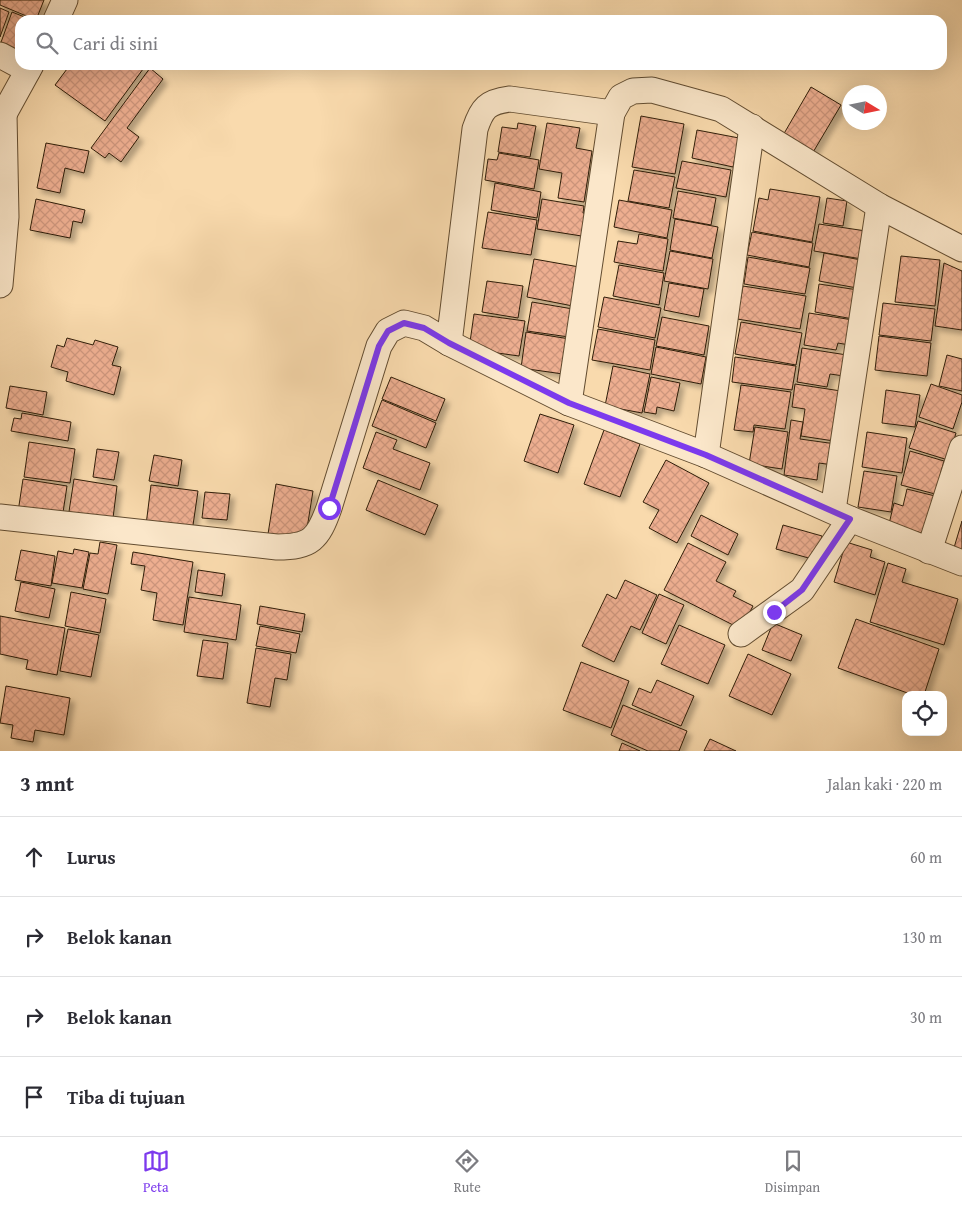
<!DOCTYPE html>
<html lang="id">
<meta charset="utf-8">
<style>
:root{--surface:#fff;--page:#f7f7f7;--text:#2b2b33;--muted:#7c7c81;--line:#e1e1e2;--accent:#7c3aed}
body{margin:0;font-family:"Gentium Book Plus",serif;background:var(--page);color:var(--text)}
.controls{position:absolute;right:15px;bottom:15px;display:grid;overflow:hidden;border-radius:10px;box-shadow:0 5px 20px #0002}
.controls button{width:45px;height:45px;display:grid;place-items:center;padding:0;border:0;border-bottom:1px solid var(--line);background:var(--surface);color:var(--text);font:25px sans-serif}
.compass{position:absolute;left:842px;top:85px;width:45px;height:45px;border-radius:50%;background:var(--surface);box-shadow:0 5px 20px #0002;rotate:100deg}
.stop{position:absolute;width:15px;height:15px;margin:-11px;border:4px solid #7c3aed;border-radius:50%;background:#fff}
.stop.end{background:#7c3aed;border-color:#fff;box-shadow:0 1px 5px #0008}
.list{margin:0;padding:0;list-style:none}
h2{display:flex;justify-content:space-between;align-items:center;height:65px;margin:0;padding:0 20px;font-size:21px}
h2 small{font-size:16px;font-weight:400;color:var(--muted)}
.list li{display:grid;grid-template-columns:32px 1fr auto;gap:15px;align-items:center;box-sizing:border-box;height:80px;padding:0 20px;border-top:1px solid var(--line)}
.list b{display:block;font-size:19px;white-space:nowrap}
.list em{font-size:16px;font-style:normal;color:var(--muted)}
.icon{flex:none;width:28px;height:28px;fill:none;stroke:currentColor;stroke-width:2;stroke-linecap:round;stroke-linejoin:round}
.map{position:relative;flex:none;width:962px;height:751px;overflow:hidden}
.search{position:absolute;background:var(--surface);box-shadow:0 5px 20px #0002;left:15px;right:15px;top:15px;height:55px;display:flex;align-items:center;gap:12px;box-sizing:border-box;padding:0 18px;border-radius:15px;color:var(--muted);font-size:19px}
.sheet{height:385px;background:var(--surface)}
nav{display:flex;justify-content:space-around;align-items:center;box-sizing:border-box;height:70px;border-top:1px solid var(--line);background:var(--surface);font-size:14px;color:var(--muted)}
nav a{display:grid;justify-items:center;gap:2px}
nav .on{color:var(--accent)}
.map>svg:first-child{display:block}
.building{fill:url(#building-cross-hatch);stroke:#2f1d07;filter:url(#shadow)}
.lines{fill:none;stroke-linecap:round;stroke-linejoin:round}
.minor-casing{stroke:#624c30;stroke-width:27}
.minor{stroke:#fbe7ca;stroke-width:25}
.route{stroke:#7c3aed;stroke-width:6}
</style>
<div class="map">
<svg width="962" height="751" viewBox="0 0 962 751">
<defs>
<pattern id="building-cross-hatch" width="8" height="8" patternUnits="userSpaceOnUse" patternTransform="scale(1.25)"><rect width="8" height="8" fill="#edae90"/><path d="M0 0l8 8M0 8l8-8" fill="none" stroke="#cc957b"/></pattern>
<filter id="shadow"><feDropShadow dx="4.5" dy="4.5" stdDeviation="2.5" flood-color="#0004"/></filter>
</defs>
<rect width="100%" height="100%" fill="#f9daad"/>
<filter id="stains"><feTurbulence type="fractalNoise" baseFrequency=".004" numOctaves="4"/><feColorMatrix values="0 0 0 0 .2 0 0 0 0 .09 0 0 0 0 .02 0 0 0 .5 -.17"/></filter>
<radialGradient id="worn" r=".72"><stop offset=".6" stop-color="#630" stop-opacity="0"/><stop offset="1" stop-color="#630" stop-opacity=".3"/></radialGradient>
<!-- building -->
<g class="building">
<path d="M0,0h44l-8,20 -36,-15z"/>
<path d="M0,8l9,4 -9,25z"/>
<path d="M12,12l20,8h-12v33l-20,-8z"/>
<path d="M70,65h76l-41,56 -50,-36z"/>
<path d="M150,68l13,11 -36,49 12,9 -18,25 -12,-9 -4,5 -14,-10z"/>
<path d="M811,87l30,18 -29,49 -30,-17z"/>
<path d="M641,116l43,8 -9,50 -43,-7z"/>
<path d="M518,123l18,3 -6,31 -32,-5 4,-25 15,2z"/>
<path d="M547,123l33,5 -4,20 16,3 -8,51 -26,-4 4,-25 -23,-4z"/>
<path d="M697,130l42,8 -6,29 -41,-9z"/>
<path d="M46,143l43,8 -5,22 -19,-5 -5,25 -23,-5z"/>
<path d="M499,153l40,7 -5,29 -49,-9 3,-21 9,1z"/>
<path d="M682,161l49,9 -5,27 -50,-9z"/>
<path d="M634,170l41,7 -6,31 -41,-7z"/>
<path d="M495,183l46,9 -4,26 -46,-8z"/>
<path d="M770,189l50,8 -8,45 -59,-11 6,-33 9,2z"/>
<path d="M678,191l38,7 -5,27 -38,-7z"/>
<path d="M827,198l20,3 -4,25 -20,-3z"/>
<path d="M36,199l49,11 -3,13 -9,-2 -3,17 -40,-8z"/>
<path d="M542,199l42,7 -1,7 9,1 -4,23 -51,-8z"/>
<path d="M619,200l53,10 -5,28 -53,-11z"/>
<path d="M488,212l49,8 -6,35 -49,-7z"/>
<path d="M675,219l43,8 -6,31 -42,-8z"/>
<path d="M819,224l47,7 -4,28 -48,-8z"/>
<path d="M752,232l61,11 -4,24 -62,-12z"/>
<path d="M639,234l29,5 -5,32 -49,-9 4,-21 19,3z"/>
<path d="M670,251l43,8 -5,30 -44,-8z"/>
<path d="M824,253l37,7 -4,28 -38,-7z"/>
<path d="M901,256l39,4 -5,46 -40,-4z"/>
<path d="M748,257l62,11 -5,26 -61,-10z"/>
<path d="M534,259l51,9 -7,39 -51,-10z"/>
<path d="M944,263l18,8v59l-27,-4z"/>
<path d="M619,265l45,8 -5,32 -46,-9z"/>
<path d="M487,281l36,5 -5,32 -36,-6z"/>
<path d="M669,283l35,6 -5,28 -35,-7z"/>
<path d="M819,284l39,6 -5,29 -38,-7z"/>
<path d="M743,286l63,10 -6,33 -63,-10z"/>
<path d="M604,297l57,11 -6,30 -57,-11z"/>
<path d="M532,302l41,7 -4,28 -42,-6z"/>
<path d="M883,303l52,6 -4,32 -52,-6z"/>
<path d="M809,313l44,7 -4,25 -11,-2 -2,7 -32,-5z"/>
<path d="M474,314l51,7 -6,35 -50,-7z"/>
<path d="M662,317l47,9 -5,29 -48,-9z"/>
<path d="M741,322l61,11 -6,32 -61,-11z"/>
<path d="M598,329l57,11 -5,30 -58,-10z"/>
<path d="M526,332l50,8 -6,35 -49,-7z"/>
<path d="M879,336l52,7 -4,33 -52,-6z"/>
<path d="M67,338l26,7 2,-5 23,7 -6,18 9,2 -7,28 -48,-14 2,-9 -17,-5 6,-22 7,2z"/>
<path d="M656,347l50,10 -5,27 -50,-10z"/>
<path d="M802,348l45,7 -3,21 -14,-2 -3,13 -30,-5z"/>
<path d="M947,355l15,4v32l-23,-5z"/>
<path d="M735,357l61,9 -4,24 -60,-8z"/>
<path d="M613,366l37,8 -8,39 -37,-7z"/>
<path d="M391,377l54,22 -9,22 -54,-22z"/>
<path d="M651,377l29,6 -6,28 -17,-4 -1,7 -12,-2z"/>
<path d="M795,384l46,7 -7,50 -33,-5 4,-27 -13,-2z"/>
<path d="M931,384l31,11v7l-9,27 -34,-12z"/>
<path d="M741,385l50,7 -6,37 -31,-4 -1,7 -19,-2z"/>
<path d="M10,386l37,6 -4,23 -37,-7z"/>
<path d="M886,390l34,5 -5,32 -33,-4z"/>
<path d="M382,400l54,23 -10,25 -54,-22z"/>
<path d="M22,413l49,9 -3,19 -57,-10 3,-13 7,1z"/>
<path d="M540,414l34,11 -16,48 -34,-12z"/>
<path d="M791,420l12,2 -3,17 36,5 -3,21 -14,-2 -2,17 -33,-5z"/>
<path d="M918,421l38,12 -8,27 -39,-12z"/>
<path d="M755,427l33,5 -6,37 -33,-5z"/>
<path d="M604,430l36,14 -20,53 -36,-13z"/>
<path d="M376,432l21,8 -4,9 37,14 -10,27 -57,-22z"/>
<path d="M867,432l40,6 -5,35 -40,-6z"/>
<path d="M29,442l46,7 -5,34 -46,-6z"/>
<path d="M97,449l22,3 -5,28 -21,-3z"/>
<path d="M910,451l34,10 -9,33 -34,-9z"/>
<path d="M154,455l28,5 -4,26 -29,-5z"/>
<path d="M666,460l43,23 -32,60 -28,-15 10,-18 -16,-8z"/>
<path d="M864,471l33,5 -6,36 -33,-5z"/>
<path d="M23,479l44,7 -5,33 -44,-7z"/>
<path d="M74,479l43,7 -4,32h-45z"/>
<path d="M378,480l60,25 -13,30 -59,-25z"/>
<path d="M276,484l37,7 -8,50 -37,-7z"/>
<path d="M151,485l47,6 -6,41 -46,-7z"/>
<path d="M907,489l28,7 -10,38 -36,-10 5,-21 9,3z"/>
<path d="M205,492l25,2 -3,26 -25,-2z"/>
<path d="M701,515l37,19 -10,21 -37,-19z"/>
<path d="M962,521v32l-9,-2z"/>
<path d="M783,525l39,11 -6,24 -40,-11z"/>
<path d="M100,542l17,3 -9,49 -25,-5 7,-36 8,1z"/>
<path d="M846,542l26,8 -2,7 15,5 -10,33 -41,-13z"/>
<path d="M688,543l38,19 -10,19 20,10 -3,5 20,10 -12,23 -77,-39z"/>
<path d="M74,549l15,3 -7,36 -30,-5 6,-32 15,3z"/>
<path d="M21,550l34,6 -4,30 -36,-6z"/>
<path d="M133,552l60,10 -10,63 -30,-5 4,-27 -16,-3 4,-24 -14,-2z"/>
<path d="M888,563l18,6 -4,13 56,17 -14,46 -74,-23z"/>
<path d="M198,570l27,4 -3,22 -27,-4z"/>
<path d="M625,580l32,15 -17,35 -9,-4 -17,36 -32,-16 25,-52 9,5z"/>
<path d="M21,582l34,7 -6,29 -34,-7z"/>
<path d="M71,592l35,7 -6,34 -35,-7z"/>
<path d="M659,594l25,11 -18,39 -24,-11z"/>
<path d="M189,597l52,8 -5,35 -52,-8z"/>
<path d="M260,606l45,8 -3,18 -45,-8z"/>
<path d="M0,616l65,12 -8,47 -31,-6 2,-9 -28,-6z"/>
<path d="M856,619l83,30 -15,46h-11l-75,-27z"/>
<path d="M773,623l29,12 -11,26 -29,-11z"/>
<path d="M679,625l46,20 -17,39 -47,-20z"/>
<path d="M260,626l40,8 -4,19 -40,-7z"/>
<path d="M68,629l31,6 -8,42 -31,-6z"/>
<path d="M203,640l25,3 -5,36 -26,-3z"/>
<path d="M256,648l35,6 -4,26 -12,-2 -5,29 -23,-4z"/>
<path d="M748,654l43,20 -19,41 -43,-19z"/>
<path d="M581,662l48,19 -18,47 -48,-18z"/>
<path d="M657,680l37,16 -13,30 -49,-21 7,-17 12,5z"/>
<path d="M6,686l64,12 -6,37 -29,-5 -2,12 -22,-4 2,-13 -13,-2z"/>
<path d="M623,705l64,26 -8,20h-31l-37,-16z"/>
<path d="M710,739l26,12h-32z"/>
<path d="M622,743l18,8h-21z"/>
</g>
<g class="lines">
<defs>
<g id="minor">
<path d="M56,20l9,-20"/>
<path d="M0,55l28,15"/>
<path d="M0,118l4,-4 27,-49"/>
<path d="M0,285l6,-68 -2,-103"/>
<path d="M449,343l26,-214c7,-21 12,-27 35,-30l102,14 9,-16 12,-6 19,-1 69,19 158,97 83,43"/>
<path d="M569,403l43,-290"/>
<path d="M706,455l46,-328"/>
<path d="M833,510l46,-304"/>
<path d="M0,517l277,30c34,0 41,-8 52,-39l50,-162 9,-15 16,-8 20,5 25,15 120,60 137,52 144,64 112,44"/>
<path d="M929,551l33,-103"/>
<path d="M741,634l61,-44 48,-71"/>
</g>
</defs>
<!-- minor casing -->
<use href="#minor" class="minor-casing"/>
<!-- minor -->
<use href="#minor" class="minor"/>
</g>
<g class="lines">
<!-- route -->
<path class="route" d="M329,508l50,-162 9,-15 16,-8 20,5 25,15 120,60 137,52 144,64 -48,71 -28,22"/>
</g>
<rect width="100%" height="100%" filter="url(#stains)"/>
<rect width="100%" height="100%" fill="url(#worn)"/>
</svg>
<div class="controls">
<button><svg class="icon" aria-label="locate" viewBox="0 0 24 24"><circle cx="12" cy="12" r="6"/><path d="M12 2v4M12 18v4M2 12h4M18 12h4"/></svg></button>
</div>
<svg class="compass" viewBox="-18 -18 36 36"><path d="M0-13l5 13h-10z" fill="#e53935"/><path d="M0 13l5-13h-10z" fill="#7c7c81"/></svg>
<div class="stop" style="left:329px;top:508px"></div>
<div class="stop end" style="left:774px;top:612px"></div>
<div class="search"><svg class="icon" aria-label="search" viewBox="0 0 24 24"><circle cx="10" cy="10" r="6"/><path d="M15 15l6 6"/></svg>Cari di sini</div>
</div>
<section class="sheet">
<h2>3 mnt<small>Jalan kaki · 220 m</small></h2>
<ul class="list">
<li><svg class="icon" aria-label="ahead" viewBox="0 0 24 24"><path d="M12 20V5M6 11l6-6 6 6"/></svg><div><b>Lurus</b></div><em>60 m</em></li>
<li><svg class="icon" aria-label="right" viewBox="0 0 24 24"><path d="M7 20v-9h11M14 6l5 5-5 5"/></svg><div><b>Belok kanan</b></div><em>130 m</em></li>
<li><svg class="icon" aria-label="right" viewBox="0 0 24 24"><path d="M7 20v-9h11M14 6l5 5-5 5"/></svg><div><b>Belok kanan</b></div><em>30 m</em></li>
<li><svg class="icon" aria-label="arrive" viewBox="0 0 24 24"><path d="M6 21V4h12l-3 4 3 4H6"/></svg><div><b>Tiba di tujuan</b></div></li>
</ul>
</section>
<nav>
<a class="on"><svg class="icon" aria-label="map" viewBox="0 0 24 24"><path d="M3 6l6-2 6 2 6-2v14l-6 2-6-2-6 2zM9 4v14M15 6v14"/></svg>Peta</a>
<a><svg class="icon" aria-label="directions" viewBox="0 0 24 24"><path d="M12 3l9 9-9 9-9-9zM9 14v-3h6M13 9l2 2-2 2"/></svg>Rute</a>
<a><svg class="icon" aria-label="saved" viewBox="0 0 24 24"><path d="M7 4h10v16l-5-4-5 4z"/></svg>Disimpan</a>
</nav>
